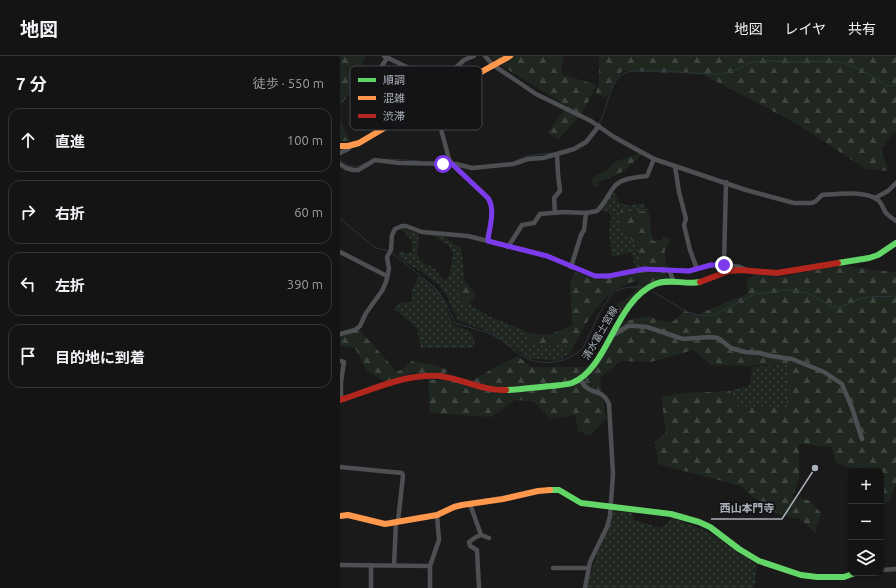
<!DOCTYPE html>
<html lang="ja">
<meta charset="utf-8">
<style>
:root{--surface:#141414;--page:#212122;--text:#f1f3f6;--muted:#9d9ea0;--line:#333334}
body{margin:0;font-family:Ubuntu,"Noto Sans JP",sans-serif;background:var(--page);color:var(--text)}
.controls{position:absolute;right:12px;bottom:12px;display:grid;overflow:hidden;border-radius:8px;box-shadow:0 1px 3px #0004}
.controls button{width:36px;height:36px;display:grid;place-items:center;padding:0;border:0;border-bottom:1px solid var(--line);background:var(--surface);color:var(--text);font:20px sans-serif}
.stop{position:absolute;width:12px;height:12px;margin:-9px;border:3px solid #7c3aed;border-radius:50%;background:#fff}
.stop.end{background:#7c3aed;border-color:#fff;box-shadow:0 1px 4px #0008}
.list{margin:0;padding:0;list-style:none}
h2{display:flex;justify-content:space-between;align-items:center;height:52px;margin:0;padding:0 16px;font-size:17px}
h2 small{font-size:13px;font-weight:400;color:var(--muted)}
.list li{display:grid;grid-template-columns:26px 1fr auto;gap:12px;align-items:center;box-sizing:border-box;height:64px;margin:0 8px 8px;padding:0 8px;border:1px solid var(--line);border-radius:12px}
.list b{display:block;font-size:15px;white-space:nowrap}
.list em{font-size:13px;font-style:normal;color:var(--muted)}
.icon{flex:none;width:22px;height:22px;fill:none;stroke:currentColor;stroke-width:2;stroke-linecap:round;stroke-linejoin:round}
.map{position:relative;flex:none;width:556px;height:532px;overflow:hidden}
header{display:flex;align-items:center;gap:24px;box-sizing:border-box;height:56px;padding:0 20px;background:var(--surface);border-bottom:1px solid var(--line)}
header strong{font-size:19px}
nav{display:flex;gap:22px;margin-inline-start:auto;font-size:14px}
main{display:flex}
aside{flex:1;background:var(--surface)}
.map>svg:first-child{display:block}
.grass{fill:url(#grass-dots)}
.forest{fill:url(#forest-firs)}
.lines{fill:none;stroke-linecap:round;stroke-linejoin:round}
.stream{stroke:#2c363d;stroke-width:1}
.street{stroke:#4e4f53;stroke-width:4.5}
.fast{stroke:#63d668;stroke-width:6}
.slow{stroke:#ff974d;stroke-width:6}
.jam{stroke:#b3261e;stroke-width:6}
.route{stroke:#7c3aed;stroke-width:5}
.labels{text-anchor:middle;dominant-baseline:central;stroke-width:4;stroke-linejoin:round;paint-order:stroke}
.street-label{font-size:10px;fill:#abb1bb;stroke:#141416}
.key{fill:#141416;stroke:#414348;stroke-width:1}
.key-label{font-size:11px;fill:#abb1bb}
.leader{fill:none;stroke:#abb1bb;stroke-width:1.5}
.callout-dot{fill:#abb1bb;stroke:#141416;stroke-width:1.5}
.callout-label{font-size:11px;text-anchor:middle;font-weight:bold;fill:#abb1bb;stroke:#141416;stroke-width:4;stroke-linejoin:round;paint-order:stroke}
</style>
<header>
<strong>地図</strong>
<nav><a>地図</a><a>レイヤ</a><a>共有</a></nav>
</header>
<main>
<aside>
<h2>7 分<small>徒歩 · 550 m</small></h2>
<ul class="list">
<li><svg class="icon" aria-label="ahead" viewBox="0 0 24 24"><path d="M12 20V5M6 11l6-6 6 6"/></svg><div><b>直進</b></div><em>100 m</em></li>
<li><svg class="icon" aria-label="right" viewBox="0 0 24 24"><path d="M7 20v-9h11M14 6l5 5-5 5"/></svg><div><b>右折</b></div><em>60 m</em></li>
<li><svg class="icon" aria-label="left" viewBox="0 0 24 24"><path d="M17 20v-9H6M10 6l-5 5 5 5"/></svg><div><b>左折</b></div><em>390 m</em></li>
<li><svg class="icon" aria-label="arrive" viewBox="0 0 24 24"><path d="M6 21V4h12l-3 4 3 4H6"/></svg><div><b>目的地に到着</b></div></li>
</ul>
</aside>
<div class="map">
<svg width="556" height="532" viewBox="0 0 556 532">
<defs>
<pattern id="grass-dots" width="8" height="8" patternUnits="userSpaceOnUse"><rect width="8" height="8" fill="#202720"/><path d="M2 2h.1M6 6h.1" fill="none" stroke="#3e443e" stroke-width="1.8" stroke-linecap="round"/></pattern>
<pattern id="forest-firs" width="22" height="20" patternUnits="userSpaceOnUse"><rect width="22" height="20" fill="#202720"/><path d="M5 1l3.5 6h-7zM16 11l3.5 6h-7z" fill="#3e443e"/></pattern>
</defs>
<rect width="100%" height="100%" fill="#1a1a1a"/>
<!-- grass -->
<g class="grass">
<path d="M274,136l5,10 9,4 15,-3 5,7 -15,3 -7,-3 -6,15 18,24 5,17 -7,2 -5,-16 -19,5 -3,-23 2,-20 -11,-5z"/>
<path d="M61,172l18,6 -2,21 3,4 4,5 5,1 7,5 9,12 5,-9 3,-20 -4,-7 -18,-12 11,1 14,11 4,1 2,6 2,27 -6,8 4,15 7,1 20,12 34,14 5,3 -1,7c4,4 16,6 22,6 6,0 10,-3 17,-2l2,11 -11,6 -29,-3 -39,-26 -31,-12c-5,-9 -10,-23 -16,-31 -11,-14 -30,-21 -43,-32v-5l3,-1 5,3 6,-2 -2,-12z"/>
<path d="M79,220c10,6 20,13 25,24 3,7 4,17 9,23 10,12 19,-1 22,22l-4,3h-50l-4,-20 -23,-19 6,-6 11,-1 1,-11z"/>
<path d="M448,308l-1,43 -49,-1 -7,-10 -1,-5 20,-6 2,-18z"/>
<path d="M274,454l18,2 2,8 27,8 12,-10 34,13 50,34 -3,23h-168l7,-22z"/>
</g>
<!-- forest -->
<g class="forest">
<path d="M0,0h25l-9,28 -16,22z"/>
<path d="M151,0h72l-2,18 36,11 -15,28 -23,26 -12,-6 20,-27 -73,-45z"/>
<path d="M259,0h297v76l-3,1 -12,16 7,22 -22,-2 -67,-44 -97,-51 -80,-3 -16,26 -11,-3 4,-9z"/>
<path d="M0,63l10,22h-10z"/>
<path d="M300,97h3c-17,17 -21,22 -44,28v5l-4,2 -4,-10 17,-8 6,-8z"/>
<path d="M286,154l7,3 15,-3c4,11 1,20 5,31l9,-1 1,-4 5,1 3,4c-9,8 -7,16 -3,27l-25,-2c-3,-6 -3,-13 -6,-19 -8,-13 -22,-19 -16,-36z"/>
<path d="M503,209l28,5 25,2v210l-7,20 -8,1v-32h-22l-24,-9 -3,-15 -33,-3v35l-7,18 16,3 13,13 -6,20 -15,-14 -20,-4 -25,-16 -14,-13 -83,-22 -3,-22 11,-10 -5,-35 22,-4 47,-2 8,15 49,1 1,-43 -42,2 -35,-1 -18,-15 -42,12 -30,-1 -21,17 6,40 -16,18 -12,-5 -3,-16 -24,4 -18,-18 -18,-1 -24,17 -61,-4 -2,-34 40,4 24,-14 26,-13 13,11h55l24,-22 11,-23 27,-6 11,4 13,2 13,-11 12,4 51,-22 -2,-13 9,-6 25,3z"/>
<path d="M315,214l10,2 3,6c-21,0 -36,18 -48,34 -6,8 -9,15 -16,23l-1,-3c3,-7 4,-17 10,-23 11,-13 21,-9 26,-29 -38,9 -53,43 -70,75l-4,-11c-6,-1 -10,2 -16,2 -6,0 -18,-2 -22,-6l1,-7 21,2 23,-10 -2,-42 5,-11 18,6 9,2 36,-9z"/>
<path d="M124,224l13,15 -8,9 -7,-1 -5,-12z"/>
<path d="M19,273l37,42 6,-1 10,-9 23,4 13,5 -3,4h-15l-14,-1 -14,3 -15,6 -19,-10 -13,-24 -15,-2v-10z"/>
</g>
<g class="lines">
<!-- stream -->
<g class="stream">
<path d="M259,67c10,-15 8,-40 26,-50 4,-2 10,-2 15,-2 26,-1 53,3 79,3 15,0 26,-12 40,-13 12,-1 25,1 37,1 12,0 24,-1 36,-1 16,1 43,15 55,25l9,-1"/>
<path d="M49,103l30,2"/>
<path d="M0,104c11,8 14,8 26,3"/>
<path d="M177,104l10,-4 24,-3"/>
<path d="M0,163l36,29 13,3"/>
<path d="M52,197l42,34 10,13 11,23c12,4 26,7 38,12 12,6 21,17 33,23 17,9 43,4 57,-10 7,-14 22,-52 35,-58 7,-3 15,-3 22,-3"/>
<path d="M313,236c21,10 38,29 63,22l39,-20 34,-4 19,3 25,14h7l16,-7 11,-3 29,-1"/>
</g>
<!-- street -->
<g class="street">
<path d="M44,0l58,28"/>
<path d="M145,0l8,9 43,29 55,27 23,16 40,22 92,31 48,13h18l4,-2 6,-6c14,-1 44,-5 56,5 4,3 5,9 8,13 3,3 7,6 10,8"/>
<path d="M40,13l7,-11"/>
<path d="M97,41l2,-9 4,-8 21,-20 10,-4"/>
<path d="M92,44l-3,12 1,5 11,12 8,30 3,5 36,34c8,12 1,30 -1,43"/>
<path d="M0,97l8,-4 4,-4"/>
<path d="M0,108l6,4 7,2h5l17,-10 24,3 57,1 16,4 41,-4 15,-5 15,-1 31,-9 12,-7 13,-16"/>
<path d="M335,110l4,26 7,27 -2,6 6,25 7,19"/>
<path d="M535,142l13,-7 8,-8"/>
<path d="M215,157l-1,-15 6,-7 -2,-17 -1,-20"/>
<path d="M168,191l14,-22 12,-2 6,-9 23,-2 23,1 11,-2c7,-7 11,-16 17,-24 7,-9 23,-10 33,-11l7,-17"/>
<path d="M0,196l47,24"/>
<path d="M384,209l2,-83"/>
<path d="M231,211l10,-32 3,-5 2,-17"/>
<path d="M329,214l5,12"/>
<path d="M0,278l15,-4 5,-4 6,-13 16,-22 4,-9 3,-13 -2,-12 4,-7 1,-15 3,-6 7,-3h4l16,6 46,4 79,20 48,20h14l35,-7 45,2 22,-6 23,1 6,1 4,2"/>
<path d="M271,279l4,-1 13,-8h7l12,1 36,12 27,-2 8,1 13,10 14,4 15,1 11,3 21,3 32,13 18,12 10,24 10,31"/>
<path d="M0,305l4,1 -3,20v18"/>
<path d="M240,324c2,2 4,6 7,8 9,7 15,1 22,16l4,70 -3,42 -3,11 -17,35 -5,26"/>
<path d="M0,411l62,6 1,3 -5,45"/>
<path d="M130,448l11,31 8,3"/>
<path d="M0,509l90,1"/>
<path d="M54,509l2,-43"/>
<path d="M213,512h35"/>
<path d="M541,514l15,-1"/>
<path d="M31,532v-23"/>
<path d="M90,532v-22l9,-26 -2,-25"/>
<path d="M139,532l-2,-38 -7,-4 -1,-4 7,-5 5,-2"/>
</g>
<!-- fast -->
<g class="fast">
<path d="M498,207l31,-5 9,-3 18,-12"/>
<path d="M166,334c15,0 30,-3 45,-4 7,-1 15,-1 21,-3 37,-15 42,-81 83,-99 14,-6 30,1 45,-2"/>
<path d="M210,434h9l22,13 90,11 28,8 11,5 29,22 20,12 42,14 16,2h27l11,-4"/>
</g>
<!-- slow -->
<g class="slow">
<path d="M0,90h8l11,-3 86,-51 65,-36"/>
<path d="M0,460l8,-1 37,9 52,-9 17,-8 8,-2 41,-6 35,-8 12,-1"/>
</g>
<!-- jam -->
<g class="jam">
<path d="M360,226l29,-11 12,-1 36,3 61,-10"/>
<path d="M0,344c32,-10 66,-27 100,-24 23,3 43,15 66,14"/>
</g>
</g>
<g class="lines">
<!-- route -->
<path class="route" d="M103,108h9l36,34c8,12 1,30 0,43l59,15 48,20h14l35,-7 45,2 22,-6h13"/>
</g>
<g class="labels">
<!-- street labels -->
<g class="street-label">
<text transform="translate(260 277) rotate(-60)">清水富士宮線</text>
</g>
</g>
<!-- legend -->
<rect x="10" y="10" width="132" height="64" rx="6" class="key"/>
<rect x="18" y="22" width="18" height="4" fill="#63d668"/>
<rect x="18" y="40" width="18" height="4" fill="#ff974d"/>
<rect x="18" y="58" width="18" height="4" fill="#b3261e"/>
<g class="key-label">
<text x="43" y="28">順調</text>
<text x="43" y="46">混雑</text>
<text x="43" y="64">渋滞</text>
</g>
<!-- callouts -->
<path class="leader" d="M475 412L442 463H371"/>
<circle class="callout-dot" cx="475" cy="412" r="4"/>
<g class="callout-label">
<text x="407" y="456">西山本門寺</text>
</g>
</svg>
<div class="controls">
<button>+</button>
<button>−</button>
<button><svg class="icon" aria-label="layers" viewBox="0 0 24 24"><path d="M12 4l9 5-9 5-9-5zM3 14l9 5 9-5"/></svg></button>
</div>
<div class="stop" style="left:103px;top:108px"></div>
<div class="stop end" style="left:384px;top:209px"></div>
</div>
</main>
